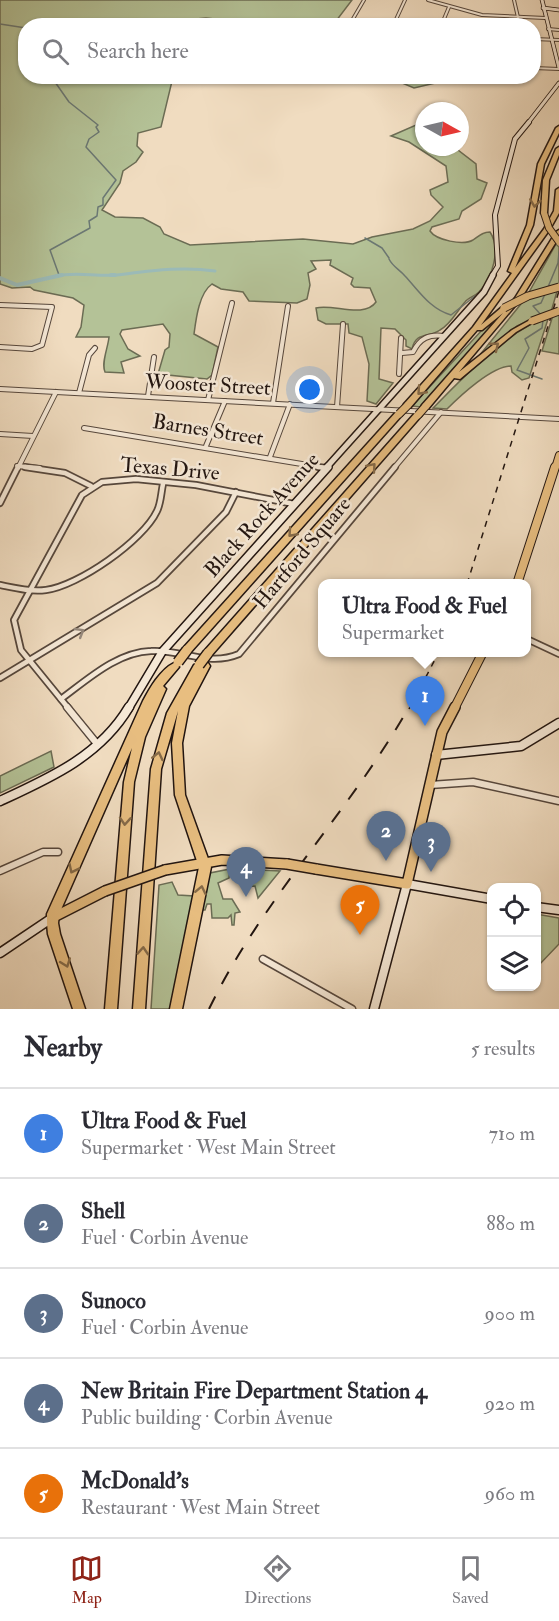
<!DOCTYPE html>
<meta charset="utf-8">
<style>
:root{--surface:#fff;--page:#f7f7f7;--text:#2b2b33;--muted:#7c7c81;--line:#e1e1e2;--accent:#8f2418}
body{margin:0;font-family:"IM FELL Double Pica",serif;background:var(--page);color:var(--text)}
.controls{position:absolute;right:18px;bottom:18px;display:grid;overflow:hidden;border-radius:12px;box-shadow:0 2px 4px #0004}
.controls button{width:54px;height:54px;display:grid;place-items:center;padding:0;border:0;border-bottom:2px solid var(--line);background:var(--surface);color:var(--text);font:30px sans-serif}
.compass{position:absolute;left:415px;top:102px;width:54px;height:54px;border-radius:50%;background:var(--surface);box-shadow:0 2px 4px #0004;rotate:98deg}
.you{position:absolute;left:310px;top:390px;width:21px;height:21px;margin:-15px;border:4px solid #fff;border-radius:50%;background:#1a73e8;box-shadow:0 0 0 9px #1a73e833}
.badge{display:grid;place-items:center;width:39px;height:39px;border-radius:50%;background:var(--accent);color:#fff;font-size:20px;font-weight:700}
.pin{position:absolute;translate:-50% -50px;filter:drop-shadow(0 2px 3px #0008)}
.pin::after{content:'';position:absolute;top:32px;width:21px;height:18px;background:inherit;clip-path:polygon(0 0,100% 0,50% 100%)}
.popup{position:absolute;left:318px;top:579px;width:213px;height:78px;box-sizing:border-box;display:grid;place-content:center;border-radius:12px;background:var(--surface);filter:drop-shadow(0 2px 4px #0005);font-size:20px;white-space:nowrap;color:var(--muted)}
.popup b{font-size:22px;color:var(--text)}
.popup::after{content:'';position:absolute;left:50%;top:100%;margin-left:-12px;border:12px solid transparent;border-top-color:var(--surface)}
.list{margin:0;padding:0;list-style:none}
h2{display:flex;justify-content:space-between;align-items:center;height:78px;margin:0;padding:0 24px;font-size:26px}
h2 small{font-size:20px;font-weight:400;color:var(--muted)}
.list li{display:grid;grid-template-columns:39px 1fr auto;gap:18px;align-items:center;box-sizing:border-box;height:90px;padding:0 24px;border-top:2px solid var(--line)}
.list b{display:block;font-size:22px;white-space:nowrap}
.list p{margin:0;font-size:20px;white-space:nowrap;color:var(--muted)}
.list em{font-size:20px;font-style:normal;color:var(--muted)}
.icon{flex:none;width:33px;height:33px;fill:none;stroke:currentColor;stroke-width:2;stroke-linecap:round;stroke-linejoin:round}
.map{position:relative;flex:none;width:559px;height:1009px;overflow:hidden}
.search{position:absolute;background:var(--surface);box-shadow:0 2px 4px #0004;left:18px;right:18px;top:18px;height:66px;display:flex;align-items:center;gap:15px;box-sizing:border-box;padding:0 21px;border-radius:24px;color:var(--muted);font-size:22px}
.sheet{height:528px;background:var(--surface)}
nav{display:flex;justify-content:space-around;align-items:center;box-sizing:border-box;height:84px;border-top:2px solid var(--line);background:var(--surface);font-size:16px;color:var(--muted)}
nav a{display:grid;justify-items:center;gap:3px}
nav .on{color:var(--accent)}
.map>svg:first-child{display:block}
.green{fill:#b4c297;stroke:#6b6c54;stroke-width:1.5}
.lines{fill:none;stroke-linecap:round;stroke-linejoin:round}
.stream{stroke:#6b7874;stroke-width:1.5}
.canal-far1{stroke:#9bbab7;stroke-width:3}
.canal{stroke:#9bbab7;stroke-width:4}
.street-far3-casing{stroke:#56473c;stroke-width:4}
.street-far2-casing{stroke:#56473c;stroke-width:6}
.street-far1-casing{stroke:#56473c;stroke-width:8}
.street-casing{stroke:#56473c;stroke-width:9}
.secondary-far4-casing{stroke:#221510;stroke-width:4.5}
.secondary-far3-casing{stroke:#221510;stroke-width:6}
.secondary-far2-casing{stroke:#221510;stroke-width:8}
.secondary-far1-casing{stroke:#221510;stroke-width:10}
.secondary-casing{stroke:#221510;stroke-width:11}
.primary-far2-casing{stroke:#221510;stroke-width:8}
.primary-far1-casing{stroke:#221510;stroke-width:10}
.primary-casing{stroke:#221510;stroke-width:12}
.highway-casing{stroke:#221510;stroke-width:3}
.street-far3{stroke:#f5e8d6;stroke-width:2}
.street-far2{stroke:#f5e8d6;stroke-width:4}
.street-far1{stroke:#f5e8d6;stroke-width:4.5}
.street{stroke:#f5e8d6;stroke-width:6}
.secondary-far4{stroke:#f5e8d6;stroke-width:3}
.secondary-far3{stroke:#f5e8d6;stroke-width:4}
.secondary-far2{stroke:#f5e8d6;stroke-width:5}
.secondary-far1{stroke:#f5e8d6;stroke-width:7}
.secondary{stroke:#f5e8d6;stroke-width:8}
.primary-far2{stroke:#e8be80;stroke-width:6}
.primary-far1{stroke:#e8be80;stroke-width:8}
.primary{stroke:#e8be80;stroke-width:9}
.highway{fill:#e8be80;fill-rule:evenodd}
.rail-far1{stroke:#221510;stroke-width:1.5;stroke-dasharray:6 6;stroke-linecap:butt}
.rail{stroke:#221510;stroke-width:2;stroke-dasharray:14 14;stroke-linecap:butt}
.primary-bridge-casing{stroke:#221510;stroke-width:12;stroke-linecap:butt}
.highway-bridge-far2-casing{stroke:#221510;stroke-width:8;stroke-linecap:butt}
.highway-bridge-far1-casing{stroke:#221510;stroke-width:9;stroke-linecap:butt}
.highway-bridge-casing{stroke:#221510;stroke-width:12;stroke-linecap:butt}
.primary-bridge{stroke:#e8be80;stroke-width:9}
.highway-bridge-far2{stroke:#e8be80;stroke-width:6}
.highway-bridge-far1{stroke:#e8be80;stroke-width:7}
.highway-bridge{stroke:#e8be80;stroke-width:9}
.oneway{stroke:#856a48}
.oneway2{stroke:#96897d}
.labels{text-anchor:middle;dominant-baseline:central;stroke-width:5;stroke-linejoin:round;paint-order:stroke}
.street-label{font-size:21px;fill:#221510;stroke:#f5e8d6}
</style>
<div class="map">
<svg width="559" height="1009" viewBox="0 0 559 1009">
<rect width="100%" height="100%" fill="#f0dcc0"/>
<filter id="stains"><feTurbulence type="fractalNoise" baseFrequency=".00333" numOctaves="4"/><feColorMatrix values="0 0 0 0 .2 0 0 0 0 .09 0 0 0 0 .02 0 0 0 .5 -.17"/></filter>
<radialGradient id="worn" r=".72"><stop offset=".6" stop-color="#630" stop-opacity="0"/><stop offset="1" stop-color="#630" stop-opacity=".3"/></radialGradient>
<!-- green -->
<g class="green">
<path d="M0,0h352l-19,25h-62l-65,-7 -10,1 -8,7h-162v50l147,1 -12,50 -23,6 -1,13 6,6 -7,10 -13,9 -3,12 -18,27 13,7 28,1 17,9 4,7 26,11 113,-6 50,5 19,-7 41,-8 17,-8 13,-14 -12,-12 -1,-5 18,-8 -2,-16 -37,-24 -18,-6 25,-11 6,3 -1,8 3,2v9h30l22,17 1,15 10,4 -6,16 -19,12 -3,8 -27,8 -2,4c6,9 33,15 43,9 6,-4 9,-8 17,-8 11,16 3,46 -11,60 -4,4 -11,6 -14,10 -8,9 -14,22 -25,28 -11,8 -24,1 -28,19l-6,-3v-6l-11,-11 -14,-1 -2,51 14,4 -17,21 -9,-3 2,-37 -7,-27 -13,-4 -1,-9h-22l-8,-4 -2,-12c16,-5 48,11 60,-6l-6,-14 -16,-1 -3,-3 2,-6 -23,-13 1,-5 -20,1 5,8 -8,4 2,12 -3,14 -10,4 -48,-2 -6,-9 -22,-3 -9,-5c-13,9 -16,35 -18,50l24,13 -6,28 -5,4 -49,-5 7,-24 4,-3 1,-13 -7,-10 -41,6 -2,4 8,15 12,7 -19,6 3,11 -19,-1c-4,-9 3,-24 4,-35h-33l5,-10 3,-22 -11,-7 -39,-8 -4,-3 -18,1 -12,-4z"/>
<path d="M388,77h57l3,3 -34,8z"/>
<path d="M556,244l3,3v38l-31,9z"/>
<path d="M558,288l-7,24 -34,14 -38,30 46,-57z"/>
<path d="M507,310l-86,97 -9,-1 70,-76z"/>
<path d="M559,314v40l-17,-3 11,-36z"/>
<path d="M549,316l-20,62 -7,2 -10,-8 -1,-6c-19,0 -51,30 -64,43l-14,-1c33,-33 71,-75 116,-92z"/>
<path d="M51,751l3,16 -54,26v-17z"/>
<path d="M230,869l-1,9 -11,5 5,16h9l8,13 -5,1 -1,12h-2l-1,-10 -3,3h-16l-1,-14h-4l-2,6h-4l9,-37z"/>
<path d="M237,869l43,2 -22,27 -3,-12 -11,1z"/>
<path d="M172,882l6,13 16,1 -23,113h-20l8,-124z"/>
<path d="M536,914l23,4v26l-21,22 -1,15z"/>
</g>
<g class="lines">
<!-- stream -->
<g class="stream">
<path d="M0,24l26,4"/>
<path d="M365,238l17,10 7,10"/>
<path d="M389,259c4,8 10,10 16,17 14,15 25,33 46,39l24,-19"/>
<path d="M59,275l-9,-25 40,-22 -1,-7 8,-5 1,-9 5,-2v-7l13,-18 -30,-33 3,-8 10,-7 -3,-5 2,-2 -29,-23 -14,-20 28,-6"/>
<path d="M548,287l10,-24 1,-11"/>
<path d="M542,316l-9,-10 8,-3 4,-9"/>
<path d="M542,379l-25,-9 12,-22 -4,-9 17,-11 1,-8"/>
</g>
<!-- canal-far1 -->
<path class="canal-far1" d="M56,276c22,-5 39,1 61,-1 33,-4 64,-9 98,-4"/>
<!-- canal -->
<g class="canal">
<path d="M111,275h4"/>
<path d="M0,278l17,7 45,-10"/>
</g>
<defs>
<g id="street-far3">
<path d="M428,0l54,15 63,3"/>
<path d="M514,0l6,26"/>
<path d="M350,24l14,-24"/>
<path d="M393,26l12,-26"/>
<path d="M441,26l8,-19"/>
<path d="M548,29l11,1"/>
<path d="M534,39l25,1"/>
<path d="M534,68l25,1"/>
</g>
<g id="street-far2">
<path d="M0,305l52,2 -10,38 -10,4 -32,-2"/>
<path d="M402,353l11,-1c7,-14 16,-18 31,-16"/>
<path d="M399,374l2,-36"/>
<path d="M0,389l559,30"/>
<path d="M79,393l10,-38 6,-7"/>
<path d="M148,396l6,-39"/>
<path d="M208,400l24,-97"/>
<path d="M273,403l15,-97"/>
<path d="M337,407l6,-83"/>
<path d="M84,428l242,40"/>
<path d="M0,434l33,2"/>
<path d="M206,446l19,-45"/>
<path d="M270,457l20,-53"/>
<path d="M17,466l23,2"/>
<path d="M18,468l38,-76"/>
<path d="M394,468l47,-56"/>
</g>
<g id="street-far1">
<path d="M25,467l40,6 26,13"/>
<path d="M318,467l8,1"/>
<path d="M0,503l18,-36"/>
<path d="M0,585c15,3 31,7 46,5 32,-4 97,-49 111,-79 4,-8 4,-18 6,-27"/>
<path d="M527,639l32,15"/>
<path d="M0,678l157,-95 69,-71 10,-20"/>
<path d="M61,699c26,-19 56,-47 90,-48 31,-2 57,16 88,3l156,-187"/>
<path d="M69,709l-48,-59 -7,-30 68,-125 20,-13 34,-3 60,6 98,19"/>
</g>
<g id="street">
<path d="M67,707l31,38"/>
<path d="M430,785l43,-3 86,19"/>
<path d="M0,871l43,-19h15"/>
<path d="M263,959l89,50"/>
</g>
<g id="secondary-far4">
<path d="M542,0l17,68"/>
<path d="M543,8l16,2"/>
<path d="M528,123l31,-40"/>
</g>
<path id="secondary-far3" d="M492,276l6,-10 -3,-51 20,-76 14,-17"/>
<path id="secondary-far2" d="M326,468l158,-176 9,-17"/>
<path id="secondary-far1" d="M128,709l34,-57 166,-185"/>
<g id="secondary">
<path d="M436,755l85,-9 38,-23"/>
<path d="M0,801c50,-23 100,-45 129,-94"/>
<path d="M536,907l23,3"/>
<path d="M0,953l52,-35"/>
<path d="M374,1009l33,-125 85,15"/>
</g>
<path id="primary-far2" d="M555,468l4,-13"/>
<g id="primary-far1">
<path d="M517,584l38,-117"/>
<path d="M454,709l29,-57"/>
</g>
<g id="primary">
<path d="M316,869l91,15 35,-152 13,-25"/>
<path d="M165,870l57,-10 65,4"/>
<path d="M52,918l53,-27"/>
</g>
<g id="highway">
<path d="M559,126v7l-15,31 -11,61 -18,43 29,-39 10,-18 2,-21 3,-2v25l-9,16 -69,96 21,-18 5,1 8,-10 41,-66 3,-2v7l-39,63 -61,72 53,-42 18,-10 2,-1 3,2 -19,11 -56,47 -6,-1 -26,31h-6l-1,-2 1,-2 81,-92 -21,17h-5l-67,78h-6l-1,-2 1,-2 69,-77 39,-54 -4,-2 19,-46 11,-61 18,-36z"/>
<path d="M559,147v8l-10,25 -2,33 -3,2 -3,-2 2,-33 13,-31z"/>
<path d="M396,412h3l4,2 -213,239 -3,1 -3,-1 -2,-3 2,-3z"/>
<path d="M415,413h6l1,2 -211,241 -3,1 -3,-1 -2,-3 2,-3z"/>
<path d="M205,662l3,1 2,3 -21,40 -7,37 3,52 26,72 -29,142h-12l29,-142 -24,-72 -3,-52 6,-32 -17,58 -16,240h-12l18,-240 16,-56 27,-48 3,-1 3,1 2,-2z"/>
<path d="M174,663l3,1 2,3 -16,19 3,3 -21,48 -11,45 -17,227h-12l19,-227 8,-34 -73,166 -1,9 2,11 25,75h-12l-25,-75 -1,-11v-9l96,-213c7,-13 17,-31 31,-38z"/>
</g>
</defs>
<!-- street-far3 casing -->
<use href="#street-far3" class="street-far3-casing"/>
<!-- street-far2 casing -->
<use href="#street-far2" class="street-far2-casing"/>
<!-- street-far1 casing -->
<use href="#street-far1" class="street-far1-casing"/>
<!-- street casing -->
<use href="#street" class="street-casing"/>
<!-- secondary-far4 casing -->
<use href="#secondary-far4" class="secondary-far4-casing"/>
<!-- secondary-far3 casing -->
<use href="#secondary-far3" class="secondary-far3-casing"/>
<!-- secondary-far2 casing -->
<use href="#secondary-far2" class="secondary-far2-casing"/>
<!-- secondary-far1 casing -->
<use href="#secondary-far1" class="secondary-far1-casing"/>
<!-- secondary casing -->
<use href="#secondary" class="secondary-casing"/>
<!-- primary-far2 casing -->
<use href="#primary-far2" class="primary-far2-casing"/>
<!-- primary-far1 casing -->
<use href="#primary-far1" class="primary-far1-casing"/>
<!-- primary casing -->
<use href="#primary" class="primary-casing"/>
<!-- highway casing -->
<use href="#highway" class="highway-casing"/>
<!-- street-far3 -->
<use href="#street-far3" class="street-far3"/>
<!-- street-far2 -->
<use href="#street-far2" class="street-far2"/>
<!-- street-far1 -->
<use href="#street-far1" class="street-far1"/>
<!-- street -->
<use href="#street" class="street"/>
<!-- secondary-far4 -->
<use href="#secondary-far4" class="secondary-far4"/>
<!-- secondary-far3 -->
<use href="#secondary-far3" class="secondary-far3"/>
<!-- secondary-far2 -->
<use href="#secondary-far2" class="secondary-far2"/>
<!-- secondary-far1 -->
<use href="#secondary-far1" class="secondary-far1"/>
<!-- secondary -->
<use href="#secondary" class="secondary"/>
<!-- primary-far2 -->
<use href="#primary-far2" class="primary-far2"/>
<!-- primary-far1 -->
<use href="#primary-far1" class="primary-far1"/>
<!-- primary -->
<use href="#primary" class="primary"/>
<!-- highway -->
<use href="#highway" class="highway"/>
<!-- rail-far1 -->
<g class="rail-far1">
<path d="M467,584l92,-293"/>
<path d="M409,709l30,-57"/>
</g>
<!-- rail -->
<path class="rail" d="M209,1009c53,-110 140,-196 200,-302"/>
<defs>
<g id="primary-bridge">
<path d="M287,864l29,5"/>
<path d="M105,891l60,-21"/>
</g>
<path id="highway-bridge-far2" d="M544,213l5,15 10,14"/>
<g id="highway-bridge-far1">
<path d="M504,308l24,-12 31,-9"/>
<path d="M532,321l27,-10"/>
<path d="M399,414l8,-8"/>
<path d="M418,415l7,-8"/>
</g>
<g id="highway-bridge">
<path d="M178,662l9,-12"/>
<path d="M199,665l9,-12"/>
</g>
</defs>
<!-- primary-bridge casing -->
<use href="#primary-bridge" class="primary-bridge-casing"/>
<!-- highway-bridge-far2 casing -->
<use href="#highway-bridge-far2" class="highway-bridge-far2-casing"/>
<!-- highway-bridge-far1 casing -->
<use href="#highway-bridge-far1" class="highway-bridge-far1-casing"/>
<!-- highway-bridge casing -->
<use href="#highway-bridge" class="highway-bridge-casing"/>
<!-- primary-bridge -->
<use href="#primary-bridge" class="primary-bridge"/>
<!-- highway-bridge-far2 -->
<use href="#highway-bridge-far2" class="highway-bridge-far2"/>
<!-- highway-bridge-far1 -->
<use href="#highway-bridge-far1" class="highway-bridge-far1"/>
<!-- highway-bridge -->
<use href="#highway-bridge" class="highway-bridge"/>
</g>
<!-- one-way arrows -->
<defs><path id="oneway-chevron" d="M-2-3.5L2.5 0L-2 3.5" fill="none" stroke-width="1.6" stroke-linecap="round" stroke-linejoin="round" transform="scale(1.5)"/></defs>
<g class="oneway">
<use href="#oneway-chevron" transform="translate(535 203) rotate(98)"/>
<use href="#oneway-chevron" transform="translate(495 346) rotate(-39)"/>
<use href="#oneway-chevron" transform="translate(421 391) rotate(132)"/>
<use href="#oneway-chevron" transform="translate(372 467) rotate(-49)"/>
<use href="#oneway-chevron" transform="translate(292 533) rotate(132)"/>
<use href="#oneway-chevron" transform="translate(158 756) rotate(-77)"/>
<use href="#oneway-chevron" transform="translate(125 821) rotate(94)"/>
<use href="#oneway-chevron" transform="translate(73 869) rotate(116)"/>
<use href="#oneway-chevron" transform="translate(201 890) rotate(-78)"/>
<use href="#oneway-chevron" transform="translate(143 951) rotate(-86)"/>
<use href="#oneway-chevron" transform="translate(66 963) rotate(69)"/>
</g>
<use class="oneway2" href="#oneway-chevron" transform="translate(80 632) rotate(-31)"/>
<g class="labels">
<!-- street labels -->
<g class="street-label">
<text transform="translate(208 385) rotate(3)">Wooster Street</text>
<text transform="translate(208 430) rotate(9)">Barnes Street</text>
<text transform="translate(170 469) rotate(5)">Texas Drive</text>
<text transform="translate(262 515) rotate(-48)">Black Rock Avenue</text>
<text transform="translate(302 553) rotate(-50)">Hartford Square</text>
</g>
</g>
<rect width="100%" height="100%" filter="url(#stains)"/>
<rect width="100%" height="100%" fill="url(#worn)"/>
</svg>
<div class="controls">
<button><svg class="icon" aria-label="locate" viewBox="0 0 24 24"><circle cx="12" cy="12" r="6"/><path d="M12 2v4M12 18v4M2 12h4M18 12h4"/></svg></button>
<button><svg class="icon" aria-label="layers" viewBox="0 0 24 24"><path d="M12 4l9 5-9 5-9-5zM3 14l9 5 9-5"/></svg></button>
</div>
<svg class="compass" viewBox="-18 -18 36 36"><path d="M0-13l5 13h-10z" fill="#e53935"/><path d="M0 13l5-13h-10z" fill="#7c7c81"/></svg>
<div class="you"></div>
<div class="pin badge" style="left:425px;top:726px;background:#3f7fe0">1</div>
<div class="popup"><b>Ultra Food &amp; Fuel</b>Supermarket</div>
<div class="pin badge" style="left:386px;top:861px;background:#5c6f8a">2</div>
<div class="pin badge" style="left:431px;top:872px;background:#5c6f8a">3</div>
<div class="pin badge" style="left:246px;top:897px;background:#5c6f8a">4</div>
<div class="pin badge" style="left:360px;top:935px;background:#e8710a">5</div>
<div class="search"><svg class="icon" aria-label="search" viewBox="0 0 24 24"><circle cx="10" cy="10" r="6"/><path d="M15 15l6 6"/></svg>Search here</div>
</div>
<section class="sheet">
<h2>Nearby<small>5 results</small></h2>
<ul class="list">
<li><span class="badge" style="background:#3f7fe0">1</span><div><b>Ultra Food &amp; Fuel</b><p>Supermarket · West Main Street</p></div><em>710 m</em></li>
<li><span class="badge" style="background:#5c6f8a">2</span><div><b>Shell</b><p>Fuel · Corbin Avenue</p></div><em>880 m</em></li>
<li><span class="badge" style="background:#5c6f8a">3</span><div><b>Sunoco</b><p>Fuel · Corbin Avenue</p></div><em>900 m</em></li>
<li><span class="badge" style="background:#5c6f8a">4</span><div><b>New Britain Fire Department Station 4</b><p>Public building · Corbin Avenue</p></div><em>920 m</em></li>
<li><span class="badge" style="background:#e8710a">5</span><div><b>McDonald's</b><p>Restaurant · West Main Street</p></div><em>960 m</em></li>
</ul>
</section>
<nav>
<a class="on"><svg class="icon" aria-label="map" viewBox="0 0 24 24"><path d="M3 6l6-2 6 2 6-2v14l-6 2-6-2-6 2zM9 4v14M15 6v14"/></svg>Map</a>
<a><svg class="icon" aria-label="directions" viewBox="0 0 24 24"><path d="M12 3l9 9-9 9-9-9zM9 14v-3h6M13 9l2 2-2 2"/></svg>Directions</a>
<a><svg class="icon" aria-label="saved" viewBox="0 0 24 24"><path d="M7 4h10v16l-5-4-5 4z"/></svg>Saved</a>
</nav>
